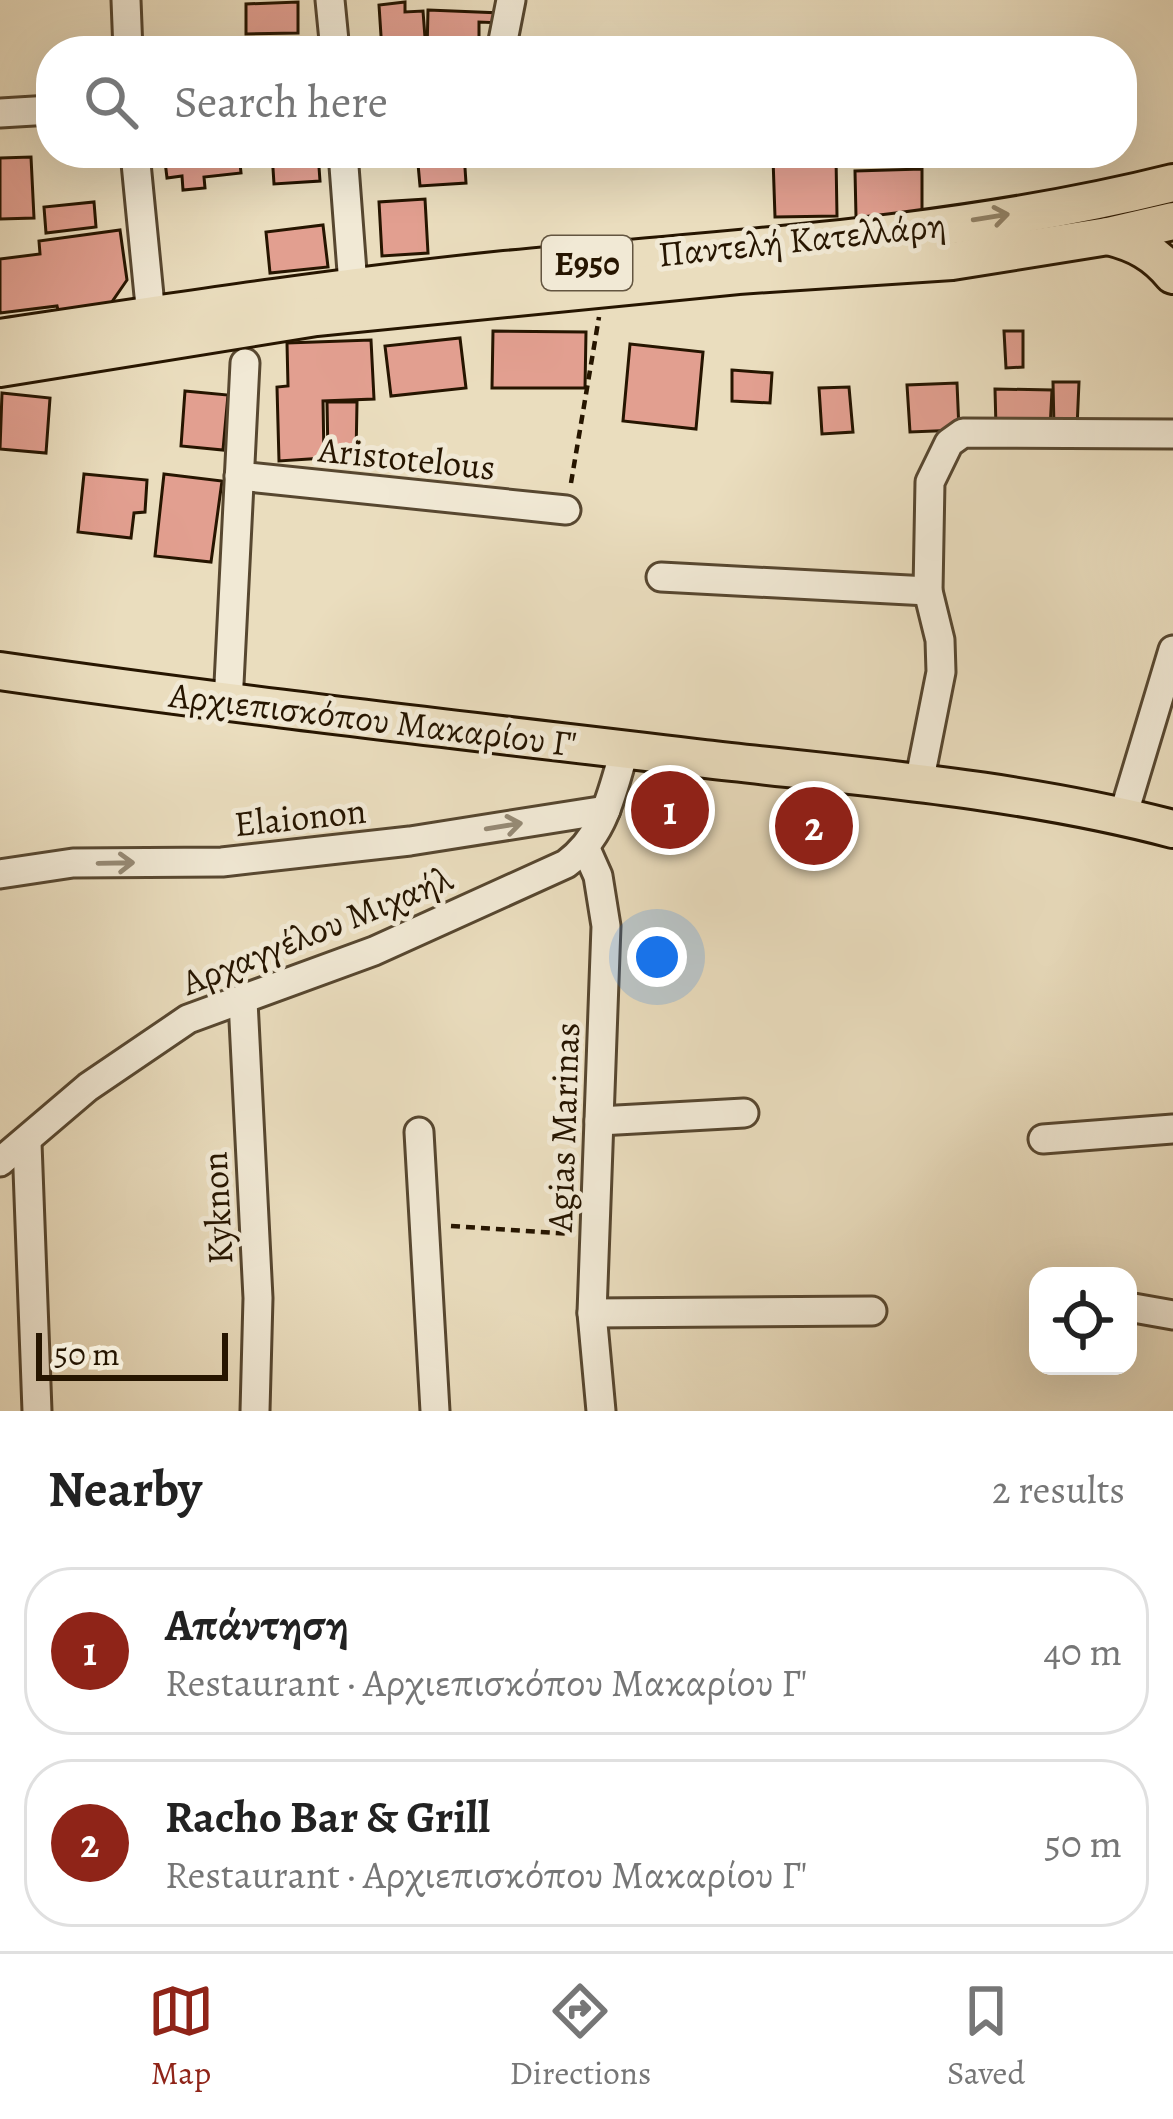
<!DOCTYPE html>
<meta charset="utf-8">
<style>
:root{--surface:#fff;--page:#f6f6f6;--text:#222;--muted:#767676;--line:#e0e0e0;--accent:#8f2418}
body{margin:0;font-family:Alegreya,serif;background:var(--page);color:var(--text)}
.controls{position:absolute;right:36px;bottom:36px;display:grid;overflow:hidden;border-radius:24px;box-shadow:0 12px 48px #0002}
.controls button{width:108px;height:108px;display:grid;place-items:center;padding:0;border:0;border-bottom:3px solid var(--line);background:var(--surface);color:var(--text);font:60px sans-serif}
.scale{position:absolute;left:36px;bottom:30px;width:192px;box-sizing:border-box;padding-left:12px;border:6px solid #261500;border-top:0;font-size:33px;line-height:42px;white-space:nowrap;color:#261500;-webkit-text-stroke:9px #f1e9d5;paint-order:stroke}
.you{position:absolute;left:657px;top:957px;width:42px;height:42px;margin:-30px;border:9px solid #fff;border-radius:50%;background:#1a73e8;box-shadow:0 0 0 18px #1a73e833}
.badge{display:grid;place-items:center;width:78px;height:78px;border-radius:50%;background:var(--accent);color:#fff;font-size:39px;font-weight:700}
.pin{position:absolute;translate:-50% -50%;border:6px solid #fff;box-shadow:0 3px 12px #0006}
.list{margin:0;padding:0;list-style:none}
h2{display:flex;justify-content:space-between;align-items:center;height:156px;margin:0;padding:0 48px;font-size:51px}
h2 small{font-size:39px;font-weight:400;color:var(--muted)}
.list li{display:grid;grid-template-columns:78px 1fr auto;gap:36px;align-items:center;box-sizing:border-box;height:168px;margin:0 24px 24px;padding:0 24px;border:3px solid var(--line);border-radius:48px}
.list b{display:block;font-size:45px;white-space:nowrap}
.list p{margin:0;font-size:39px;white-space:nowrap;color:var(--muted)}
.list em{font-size:39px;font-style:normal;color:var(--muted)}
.icon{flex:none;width:66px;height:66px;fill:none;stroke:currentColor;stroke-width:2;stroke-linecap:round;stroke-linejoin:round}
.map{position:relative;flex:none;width:1173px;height:1411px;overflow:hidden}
.search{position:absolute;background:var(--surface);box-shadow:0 12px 48px #0002;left:36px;right:36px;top:36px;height:132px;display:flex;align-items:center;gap:30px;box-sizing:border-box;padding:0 42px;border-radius:48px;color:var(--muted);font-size:45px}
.sheet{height:540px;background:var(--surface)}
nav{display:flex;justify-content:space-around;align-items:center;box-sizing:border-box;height:168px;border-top:3px solid var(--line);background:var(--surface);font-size:33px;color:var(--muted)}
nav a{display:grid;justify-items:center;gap:6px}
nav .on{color:var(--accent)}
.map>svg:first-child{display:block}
.building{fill:#e29f90;stroke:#261500;stroke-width:3}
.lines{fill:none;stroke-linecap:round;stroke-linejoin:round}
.minor-casing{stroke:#574730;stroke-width:33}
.major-casing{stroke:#261500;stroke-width:42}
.path{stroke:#261500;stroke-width:4.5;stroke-dasharray:9 6;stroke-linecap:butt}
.minor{stroke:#f1e9d5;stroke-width:27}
.major{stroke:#eaddbe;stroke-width:36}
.oneway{stroke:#928368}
.oneway2{stroke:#968a75}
.labels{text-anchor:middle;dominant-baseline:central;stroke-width:10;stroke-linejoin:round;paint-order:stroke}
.shield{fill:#f1e9d5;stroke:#635540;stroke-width:3}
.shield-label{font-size:33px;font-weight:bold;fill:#261500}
.street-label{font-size:36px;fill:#261500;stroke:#f1e9d5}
</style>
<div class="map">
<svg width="1173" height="1411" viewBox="0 0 1173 1411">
<rect width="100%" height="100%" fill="#eaddbe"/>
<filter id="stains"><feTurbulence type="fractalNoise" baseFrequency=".00167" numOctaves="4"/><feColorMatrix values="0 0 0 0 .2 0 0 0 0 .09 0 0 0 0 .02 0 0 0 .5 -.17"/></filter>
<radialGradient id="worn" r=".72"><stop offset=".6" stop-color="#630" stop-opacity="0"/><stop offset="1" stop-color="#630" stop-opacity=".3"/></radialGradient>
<!-- building -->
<g class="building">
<path d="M298,2v31l-52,1v-30z"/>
<path d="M405,2v10l18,-1 3,40h-44l-3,-46z"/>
<path d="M428,10l73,3 1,10 -23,-1v29h-52z"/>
<path d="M164,153h75l2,20 -37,4 1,11 -22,2 -1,-14 -15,2z"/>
<path d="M272,153h46l2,28 -46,3z"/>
<path d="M417,153h47l2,30 -46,3z"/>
<path d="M31,157l3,61 -34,1v-61z"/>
<path d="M836,157l1,59 -62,1 -2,-59z"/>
<path d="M922,169v47l-66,1 -1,-46z"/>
<path d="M425,199l3,54 -46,3 -3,-54z"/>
<path d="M94,202l2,25 -50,6 -2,-26z"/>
<path d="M323,225l5,42 -58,6 -4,-41z"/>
<path d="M120,230l7,50 -18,26 -50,8 -2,-8 -57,7v-54l40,-5 -1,-13z"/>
<path d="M493,331l93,1 -1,56h-93z"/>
<path d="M1004,331h19v36l-17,1z"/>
<path d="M460,338l6,50 -75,8 -6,-50z"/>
<path d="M371,340l3,59 -51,2 1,57 -45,3 -2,-74 11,-1 -1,-43z"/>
<path d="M630,344l73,8 -7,77 -73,-8z"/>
<path d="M732,370l40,3 -2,30 -38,-2z"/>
<path d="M1053,382h26l-2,46h-23z"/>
<path d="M957,383l2,47 -49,2 -3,-47z"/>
<path d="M849,387l4,45 -31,2 -3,-46z"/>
<path d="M995,389l57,1 -2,39 -54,-1z"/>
<path d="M185,391l43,4 -5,55 -42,-4z"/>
<path d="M2,393l48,5 -4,55 -46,-4z"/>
<path d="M327,402h30l-1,55 -28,-1z"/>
<path d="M84,474l63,6 -2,32 -11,1 -3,25 -53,-6z"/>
<path d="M164,474l58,7 -11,81 -56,-6z"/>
</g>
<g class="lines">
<defs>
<g id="minor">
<path d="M126,0l2,51"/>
<path d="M330,0l5,51"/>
<path d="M501,51l10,-51"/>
<path d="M0,113l51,-3"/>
<path d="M135,153l16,163"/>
<path d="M343,153l10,132"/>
<path d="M239,476l327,34"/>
<path d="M661,577l267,14"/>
<path d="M228,704l17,-341"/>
<path d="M919,783l22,-111 -1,-32 -12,-49 2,-109 19,-39 14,-10 210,1"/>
<path d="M1123,816l50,-166"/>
<path d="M586,849l12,27 8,50 -14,387 9,98"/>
<path d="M0,874l73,-11 149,-1 188,-21 196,-31"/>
<path d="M243,1001l15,297 -3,113"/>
<path d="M599,1121l145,-8"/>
<path d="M419,1132l16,279"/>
<path d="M1043,1139l130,-10"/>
<path d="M27,1143l10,268"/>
<path d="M0,1162l88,-75 100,-68 186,-68 192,-87c39,-29 45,-70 59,-115"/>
<path d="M1128,1307l45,8"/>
<path d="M592,1313l280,-2"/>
</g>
<g id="major">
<path d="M1108,236c28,7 47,17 65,39"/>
<path d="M0,338c168,-25 336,-51 505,-68 221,-21 453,-33 668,-87"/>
<path d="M0,368l316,-51 422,-42 214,-14 156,-25 65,-15"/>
<path d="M0,671c235,34 470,60 705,88 156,18 316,30 468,70"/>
</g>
</defs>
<!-- minor casing -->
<use href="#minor" class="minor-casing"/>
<!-- major casing -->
<use href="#major" class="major-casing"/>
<!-- path -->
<g class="path">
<path d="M571,483l28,-166"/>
<path d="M451,1226l120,8"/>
</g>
<!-- minor -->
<use href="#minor" class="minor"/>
<!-- major -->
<use href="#major" class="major"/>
</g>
<!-- one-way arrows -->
<defs><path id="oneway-shaft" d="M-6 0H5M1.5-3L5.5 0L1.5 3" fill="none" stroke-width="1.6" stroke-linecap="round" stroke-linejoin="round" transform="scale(3)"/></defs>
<use class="oneway" href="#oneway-shaft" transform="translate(991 217) rotate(-9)"/>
<g class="oneway2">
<use href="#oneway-shaft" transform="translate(504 826) rotate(-9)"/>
<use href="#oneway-shaft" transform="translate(116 863) rotate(-1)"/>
</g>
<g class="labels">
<!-- shield labels -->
<rect class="shield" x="542" y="236" width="90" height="54" rx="9"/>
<g class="shield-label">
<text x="587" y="263">E950</text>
</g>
<!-- street labels -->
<g class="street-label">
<text transform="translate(802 239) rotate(-6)">Παντελή Κατελλάρη</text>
<text transform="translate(407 458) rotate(6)">Aristotelous</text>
<text transform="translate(373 719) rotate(7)">Αρχιεπισκόπου Μακαρίου Γ'</text>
<text transform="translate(300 817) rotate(-6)">Elaionon</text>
<text transform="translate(317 930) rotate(-22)">Αρχαγγέλου Μιχαήλ</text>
<text transform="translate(563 1127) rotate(-88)">Agias Marinas</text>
<text transform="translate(217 1208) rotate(-93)">Kyknon</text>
</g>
</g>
<rect width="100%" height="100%" filter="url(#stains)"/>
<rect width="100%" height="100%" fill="url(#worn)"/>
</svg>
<div class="controls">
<button><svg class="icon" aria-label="locate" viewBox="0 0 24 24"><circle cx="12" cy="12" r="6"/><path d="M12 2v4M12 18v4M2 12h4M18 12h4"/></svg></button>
</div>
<div class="scale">50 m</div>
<div class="you"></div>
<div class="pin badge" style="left:670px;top:810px">1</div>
<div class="pin badge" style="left:814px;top:826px">2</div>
<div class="search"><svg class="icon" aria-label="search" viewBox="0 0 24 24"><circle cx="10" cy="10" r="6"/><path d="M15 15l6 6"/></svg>Search here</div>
</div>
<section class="sheet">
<h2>Nearby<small>2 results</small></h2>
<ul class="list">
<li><span class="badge">1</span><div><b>Απάντηση</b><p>Restaurant · Αρχιεπισκόπου Μακαρίου Γ'</p></div><em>40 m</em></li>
<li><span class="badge">2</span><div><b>Racho Bar &amp; Grill</b><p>Restaurant · Αρχιεπισκόπου Μακαρίου Γ'</p></div><em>50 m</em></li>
</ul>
</section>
<nav>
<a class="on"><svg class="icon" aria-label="map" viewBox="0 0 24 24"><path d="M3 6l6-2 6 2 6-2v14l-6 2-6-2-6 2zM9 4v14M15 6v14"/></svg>Map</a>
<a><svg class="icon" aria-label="directions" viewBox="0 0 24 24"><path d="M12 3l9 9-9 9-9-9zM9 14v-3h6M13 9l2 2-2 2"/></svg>Directions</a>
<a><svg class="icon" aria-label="saved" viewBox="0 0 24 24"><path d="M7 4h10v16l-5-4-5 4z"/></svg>Saved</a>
</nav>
